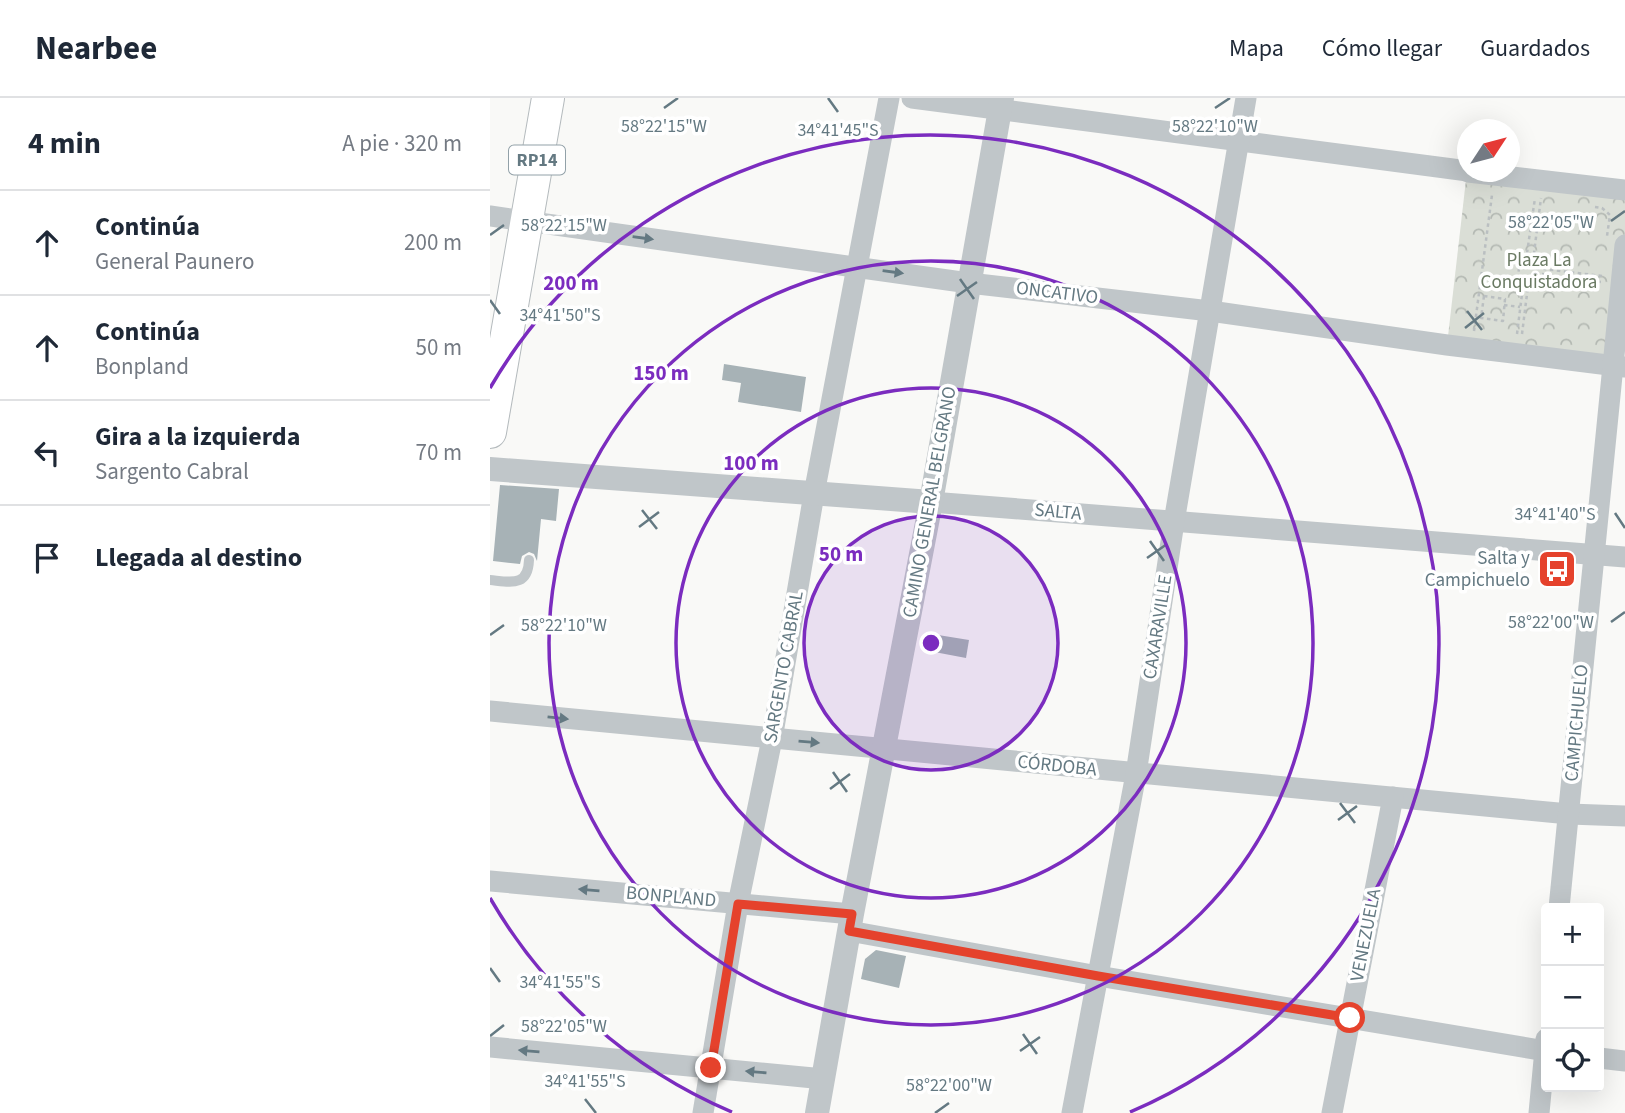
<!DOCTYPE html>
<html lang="es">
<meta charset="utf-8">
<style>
:root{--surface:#fff;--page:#f6f6f7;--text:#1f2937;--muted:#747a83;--line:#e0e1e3}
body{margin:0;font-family:"Source Sans 3",sans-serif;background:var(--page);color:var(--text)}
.controls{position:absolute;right:21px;bottom:21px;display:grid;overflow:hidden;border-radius:7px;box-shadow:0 7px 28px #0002}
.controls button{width:63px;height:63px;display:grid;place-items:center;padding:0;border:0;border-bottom:2px solid var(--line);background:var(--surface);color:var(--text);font:35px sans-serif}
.compass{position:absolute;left:967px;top:21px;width:63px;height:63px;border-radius:50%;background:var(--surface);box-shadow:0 7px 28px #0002;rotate:54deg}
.stop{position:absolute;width:21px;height:21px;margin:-16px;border:5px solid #e5422c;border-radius:50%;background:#fff}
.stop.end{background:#e5422c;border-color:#fff;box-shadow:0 2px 7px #0008}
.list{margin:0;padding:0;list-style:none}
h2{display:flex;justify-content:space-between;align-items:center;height:91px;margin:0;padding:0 28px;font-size:30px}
h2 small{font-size:23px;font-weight:400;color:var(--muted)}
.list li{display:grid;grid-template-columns:46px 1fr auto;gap:21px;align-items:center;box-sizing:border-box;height:105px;padding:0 28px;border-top:2px solid var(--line)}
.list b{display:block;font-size:26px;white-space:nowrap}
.list p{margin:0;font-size:23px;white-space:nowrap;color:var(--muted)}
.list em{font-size:23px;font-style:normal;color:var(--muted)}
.icon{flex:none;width:38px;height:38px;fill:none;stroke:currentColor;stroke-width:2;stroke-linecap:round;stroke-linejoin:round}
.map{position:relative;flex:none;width:1135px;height:1015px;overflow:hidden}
header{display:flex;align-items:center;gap:42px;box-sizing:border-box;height:98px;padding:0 35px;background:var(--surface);border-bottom:2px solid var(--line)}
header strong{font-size:33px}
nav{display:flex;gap:38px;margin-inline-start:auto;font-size:24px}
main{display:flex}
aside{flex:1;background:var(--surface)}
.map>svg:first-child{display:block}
.park{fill:url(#park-crowns)}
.building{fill:#a7b2b6}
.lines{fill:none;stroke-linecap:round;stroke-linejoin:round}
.primary-casing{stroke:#b4babd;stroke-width:34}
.path{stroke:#babfc1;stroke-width:2.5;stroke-dasharray:3.5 3.5;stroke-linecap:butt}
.service{stroke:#c0c6c9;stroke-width:10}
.minor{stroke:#c0c6c9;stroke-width:21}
.tertiary{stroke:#c0c6c9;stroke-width:24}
.primary{stroke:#fff;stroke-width:32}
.oneway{fill:#647982}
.route{stroke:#e5422c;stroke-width:9}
.ticks{fill:none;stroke:#647982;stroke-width:2.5}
.ring{fill:none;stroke:#7b2cbf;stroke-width:3.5}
.labels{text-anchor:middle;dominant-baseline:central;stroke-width:7;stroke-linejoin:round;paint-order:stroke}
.shield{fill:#fff;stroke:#92a1a8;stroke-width:2}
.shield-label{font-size:18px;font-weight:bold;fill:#647982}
.park-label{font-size:19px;fill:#6a7a63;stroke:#fff}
.street-label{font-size:19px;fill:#647982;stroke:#fff}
.poi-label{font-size:19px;fill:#647982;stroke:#fff;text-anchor:end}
.ticks-label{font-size:18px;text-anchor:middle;fill:#647982;stroke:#fff;stroke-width:7;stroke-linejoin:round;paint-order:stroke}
.centre{fill:#7b2cbf;stroke:#fff;stroke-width:3.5}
.ring-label{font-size:21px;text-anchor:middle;font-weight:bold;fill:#7b2cbf;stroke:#fff;stroke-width:7;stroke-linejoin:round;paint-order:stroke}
</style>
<header>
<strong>Nearbee</strong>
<nav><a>Mapa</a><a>Cómo llegar</a><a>Guardados</a></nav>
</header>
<main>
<aside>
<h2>4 min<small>A pie · 320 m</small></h2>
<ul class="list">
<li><svg class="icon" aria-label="ahead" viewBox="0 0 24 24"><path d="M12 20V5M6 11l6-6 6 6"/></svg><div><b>Continúa</b><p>General Paunero</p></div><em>200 m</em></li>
<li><svg class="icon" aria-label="ahead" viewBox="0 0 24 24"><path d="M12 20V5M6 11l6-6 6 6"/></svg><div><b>Continúa</b><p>Bonpland</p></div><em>50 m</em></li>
<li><svg class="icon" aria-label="left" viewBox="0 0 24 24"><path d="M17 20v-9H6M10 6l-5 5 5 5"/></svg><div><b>Gira a la izquierda</b><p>Sargento Cabral</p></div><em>70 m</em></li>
<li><svg class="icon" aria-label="arrive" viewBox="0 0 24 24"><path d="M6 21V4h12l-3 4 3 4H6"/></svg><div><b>Llegada al destino</b></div></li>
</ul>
</aside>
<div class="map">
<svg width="1135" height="1015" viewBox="0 0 1135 1015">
<defs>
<pattern id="park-crowns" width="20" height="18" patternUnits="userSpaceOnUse" patternTransform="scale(1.75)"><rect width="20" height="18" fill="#daded6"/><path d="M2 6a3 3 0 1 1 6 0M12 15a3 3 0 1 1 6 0" fill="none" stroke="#b4b9b3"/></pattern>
</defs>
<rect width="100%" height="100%" fill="#f9f9f7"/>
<!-- park -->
<path class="park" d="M977,73l158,19v55l-14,120 -164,-20z"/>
<!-- building -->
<g class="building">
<path d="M234,266l82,13 -5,35 -63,-10 3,-19 -19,-3z"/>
<path d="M10,387l59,4 -3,32 -15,-2 -4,42 -3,-7 -5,-2 -7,4 -2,8 -27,-3z"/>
<path d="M442,536l37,6 -3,18 -37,-7z"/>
<path d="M386,852l30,6 -7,32 -38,-9 4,-20z"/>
</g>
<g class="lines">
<defs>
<path id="primary" d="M0,334l58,-334"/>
</defs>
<!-- primary casing -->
<use href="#primary" class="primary-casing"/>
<!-- path -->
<g class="path">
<path d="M1105,109l7,1 8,7 -3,21"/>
<path d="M1030,161l17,3 -3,17 -16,-2z"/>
<path d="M1036,162l9,-62"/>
<path d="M1043,163l8,-63"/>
<path d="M1046,170l66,8"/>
<path d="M1045,175l66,9"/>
<path d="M994,198l21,3 -2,22 -22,-3z"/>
<path d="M1014,207l16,2"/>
<path d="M984,233l18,-136"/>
<path d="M1027,236l7,-56"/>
<path d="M1032,236l7,-56"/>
</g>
<!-- service -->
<path class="service" d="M0,482c21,2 38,7 39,-20"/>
<!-- minor -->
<g class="minor">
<path d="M422,0l556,73"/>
<path d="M978,74l157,18"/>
<path d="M0,118l479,67 241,28 237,34 178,22"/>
<path d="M441,404l694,55"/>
<path d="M0,613l1079,103 56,2"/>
<path d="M0,783l362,33"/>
<path d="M1069,810l66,-663"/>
<path d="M359,833l249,45 448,75"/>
<path d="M0,949l334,32"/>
<path d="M1109,960l26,3"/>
<path d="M213,1015l35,-209 34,-165 42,-245 75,-396"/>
<path d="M582,1015l64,-339 38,-252 72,-424"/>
<path d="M842,1015l61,-316"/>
<path d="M1049,1015l7,-74"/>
</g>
<!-- tertiary -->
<g class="tertiary">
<path d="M0,371l441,33"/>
<path d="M327,1015l35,-199 79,-412 71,-404"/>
</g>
<!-- primary -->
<use href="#primary" class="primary"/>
</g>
<!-- one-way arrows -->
<defs><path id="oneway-solid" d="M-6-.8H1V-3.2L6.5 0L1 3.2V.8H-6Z" transform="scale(1.75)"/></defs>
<g class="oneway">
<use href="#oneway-solid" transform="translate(153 140) rotate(8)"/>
<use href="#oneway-solid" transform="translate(403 174) rotate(8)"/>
<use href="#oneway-solid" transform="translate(68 620) rotate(6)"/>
<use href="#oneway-solid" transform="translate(319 644) rotate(5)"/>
<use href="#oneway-solid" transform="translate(99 792) rotate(-175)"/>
<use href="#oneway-solid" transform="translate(39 953) rotate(-175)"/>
<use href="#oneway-solid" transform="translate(266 974) rotate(-175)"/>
</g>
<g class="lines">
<!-- route -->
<path class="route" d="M221,970l27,-164 114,10 -3,17 249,45 252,42"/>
</g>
<!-- ticks -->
<path class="ticks" d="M338,0l10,14M174,10l14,-10M725,10l15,-10M1121,123l14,-10M0,137l14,-10M470,181l14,20M467,198l20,-14M0,202l10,14M977,213l15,19M975,230l19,-15M152,412l15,19M1125,415l10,15M149,429l20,-15M660,443l14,20M657,460l20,-14M1121,524l14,-10M0,537l14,-10M343,674l14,20M340,691l20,-15M850,705l15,20M848,722l19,-14M0,870l10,14M533,936l14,20M0,938l14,-11M530,953l20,-14M95,1001l11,14M445,1015l14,-10"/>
<!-- distance rings -->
<circle cx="441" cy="545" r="127" fill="#7b2cbf" fill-opacity=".12"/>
<g class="ring">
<circle cx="441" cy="545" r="127"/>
<circle cx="441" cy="545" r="255"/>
<circle cx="441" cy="545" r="382"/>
<path d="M242 1014A509 509 0 0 1 0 800M0 290A509 509 0 1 1 640 1014"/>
</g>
<!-- icons -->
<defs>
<symbol id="bus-square" viewBox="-11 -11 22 22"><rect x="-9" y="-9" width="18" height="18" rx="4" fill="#e5422c" stroke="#fff"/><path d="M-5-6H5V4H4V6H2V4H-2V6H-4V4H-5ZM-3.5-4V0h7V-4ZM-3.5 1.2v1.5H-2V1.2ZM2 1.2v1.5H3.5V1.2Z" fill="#fff"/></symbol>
</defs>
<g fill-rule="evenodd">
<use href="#bus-square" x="1045" y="449" width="44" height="44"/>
</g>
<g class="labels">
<!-- shield labels -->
<rect class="shield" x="19" y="47.5" width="56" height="29" rx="5"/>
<g class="shield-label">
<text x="47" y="62">RP14</text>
</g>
<!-- park labels -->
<g class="park-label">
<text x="1049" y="162">Plaza La<tspan x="1049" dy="22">Conquistadora</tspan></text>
</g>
<!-- street labels -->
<g class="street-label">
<text transform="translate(567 195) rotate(7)">ONCATIVO</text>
<text transform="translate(440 404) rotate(-80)">CAMINO GENERAL BELGRANO</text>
<text transform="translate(568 414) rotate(5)">SALTA</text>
<text transform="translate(668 529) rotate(-81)">CAXARAVILLE</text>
<text transform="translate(294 569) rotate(-80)">SARGENTO CABRAL</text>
<text transform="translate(1087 625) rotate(-85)">CAMPICHUELO</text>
<text transform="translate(567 668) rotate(6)">CÓRDOBA</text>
<text transform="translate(181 799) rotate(5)">BONPLAND</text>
<text transform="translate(876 837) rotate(-79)">VENEZUELA</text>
</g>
<!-- poi labels -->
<g class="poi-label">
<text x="1040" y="460">Salta y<tspan x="1040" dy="22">Campichuelo</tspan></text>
</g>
</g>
<g class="ticks-label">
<text x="725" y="34">58°22'10"W</text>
<text x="174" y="34">58°22'15"W</text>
<text x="348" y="38">34°41'45"S</text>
<text x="1061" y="130">58°22'05"W</text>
<text x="74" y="133">58°22'15"W</text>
<text x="70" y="223">34°41'50"S</text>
<text x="1065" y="422">34°41'40"S</text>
<text x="1061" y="530">58°22'00"W</text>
<text x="74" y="533">58°22'10"W</text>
<text x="70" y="890">34°41'55"S</text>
<text x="74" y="934">58°22'05"W</text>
<text x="95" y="989">34°41'55"S</text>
<text x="459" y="993">58°22'00"W</text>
</g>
<circle cx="441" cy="545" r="10" class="centre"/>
<g class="ring-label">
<text x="81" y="192">200 m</text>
<text x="171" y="282">150 m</text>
<text x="261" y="372">100 m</text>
<text x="351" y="463">50 m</text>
</g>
</svg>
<div class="controls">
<button>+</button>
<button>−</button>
<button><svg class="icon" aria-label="locate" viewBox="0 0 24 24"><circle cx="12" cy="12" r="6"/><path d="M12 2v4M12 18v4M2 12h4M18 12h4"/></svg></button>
</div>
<svg class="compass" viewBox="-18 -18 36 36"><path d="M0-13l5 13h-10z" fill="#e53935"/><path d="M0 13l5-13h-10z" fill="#747a83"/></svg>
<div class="stop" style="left:860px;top:920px"></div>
<div class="stop end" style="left:221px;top:970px"></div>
</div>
</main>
